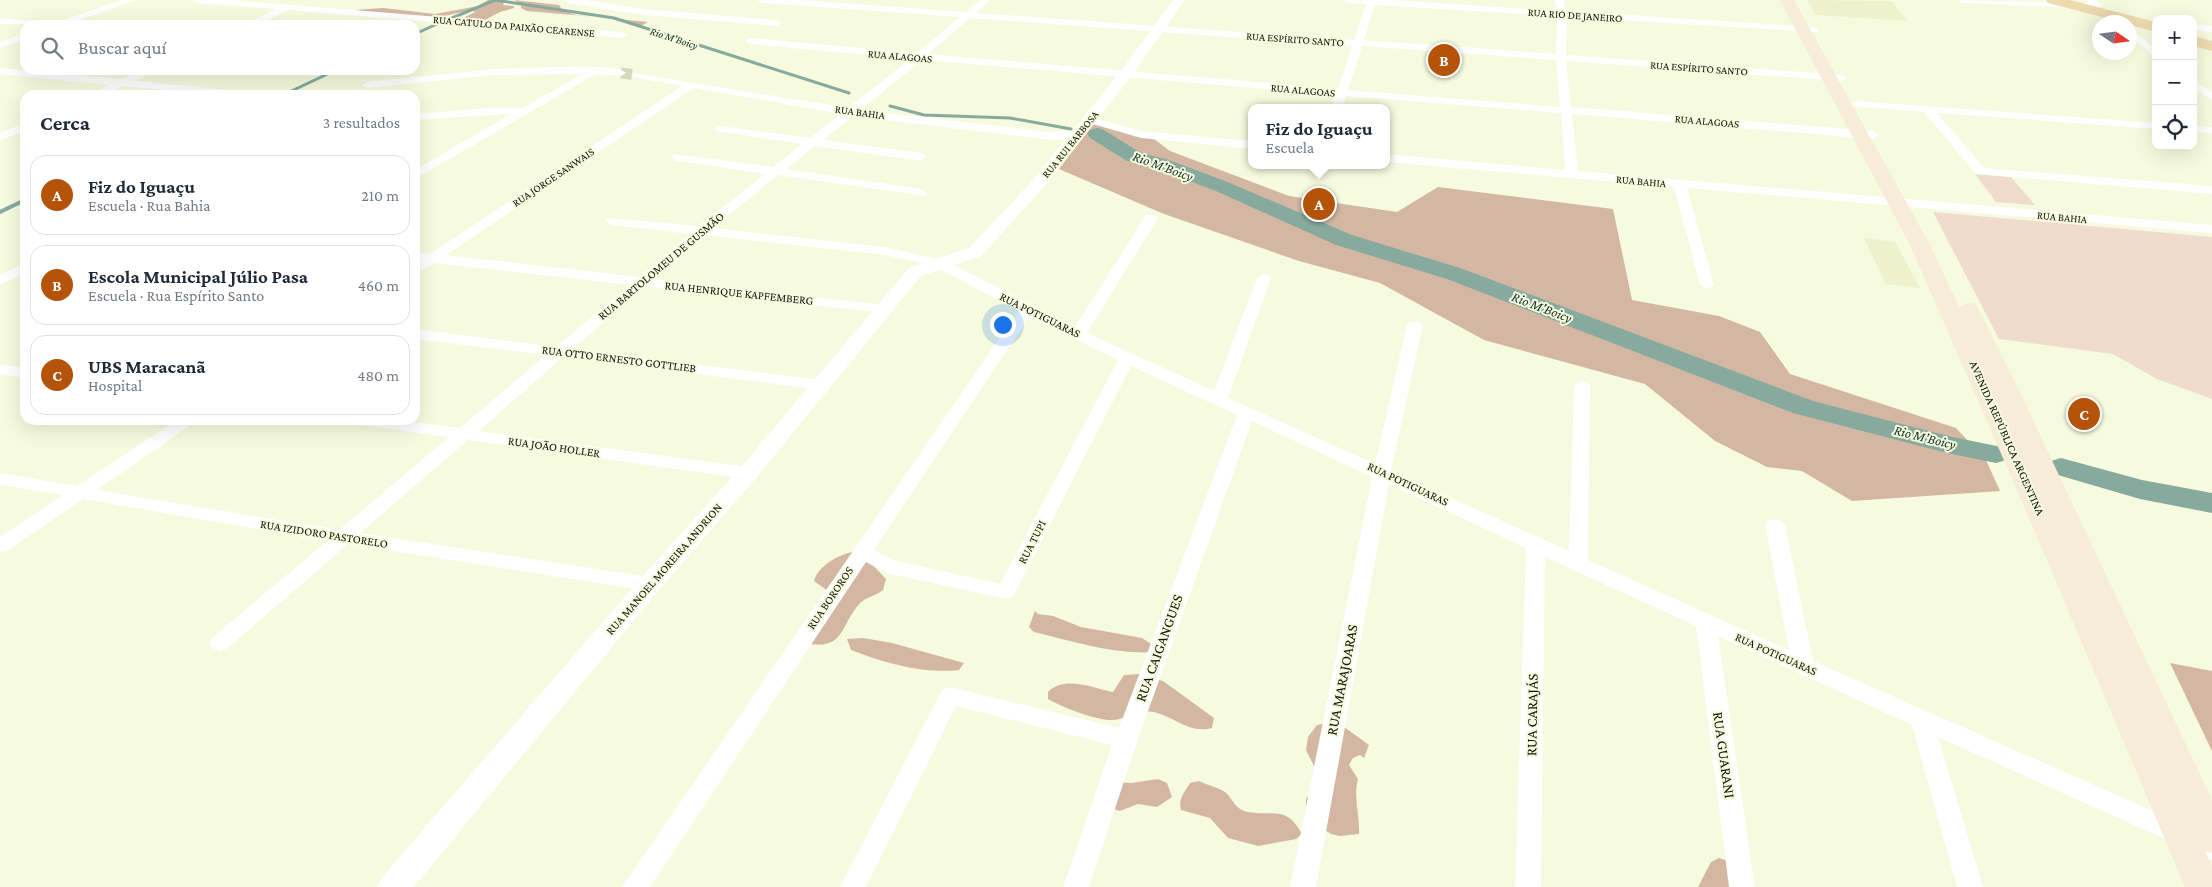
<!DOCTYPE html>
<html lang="es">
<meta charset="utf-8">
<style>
:root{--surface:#fff;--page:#f6f6f7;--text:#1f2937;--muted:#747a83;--line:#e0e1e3;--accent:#b45309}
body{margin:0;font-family:"Crimson Pro",serif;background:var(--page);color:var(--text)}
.controls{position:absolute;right:15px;top:15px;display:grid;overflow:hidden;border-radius:10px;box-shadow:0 5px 20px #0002}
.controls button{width:45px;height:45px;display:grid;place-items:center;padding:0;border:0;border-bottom:1px solid var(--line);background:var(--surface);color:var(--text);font:25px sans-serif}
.compass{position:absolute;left:2092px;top:15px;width:45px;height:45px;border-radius:50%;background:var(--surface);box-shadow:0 5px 20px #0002;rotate:103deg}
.you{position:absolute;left:1002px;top:324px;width:18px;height:18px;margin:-12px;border:4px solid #fff;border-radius:50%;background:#1a73e8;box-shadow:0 0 0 8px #1a73e833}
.badge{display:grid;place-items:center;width:32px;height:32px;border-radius:50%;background:var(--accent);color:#fff;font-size:16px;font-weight:700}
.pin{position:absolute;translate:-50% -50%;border:2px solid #fff;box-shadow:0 1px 5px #0006}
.popup{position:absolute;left:1248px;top:104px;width:142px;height:65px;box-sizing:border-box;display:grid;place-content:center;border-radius:10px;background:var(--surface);filter:drop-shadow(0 1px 4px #0005);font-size:16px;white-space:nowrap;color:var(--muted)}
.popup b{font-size:19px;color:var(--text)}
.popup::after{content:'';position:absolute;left:50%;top:100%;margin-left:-10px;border:10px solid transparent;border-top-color:var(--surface)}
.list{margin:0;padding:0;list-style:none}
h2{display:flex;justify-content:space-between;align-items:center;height:65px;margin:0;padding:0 20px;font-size:21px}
h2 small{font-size:16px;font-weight:400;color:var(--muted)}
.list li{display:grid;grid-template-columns:32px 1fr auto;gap:15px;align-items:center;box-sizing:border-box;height:80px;margin:0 10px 10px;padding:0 10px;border:1px solid var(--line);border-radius:15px}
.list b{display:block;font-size:19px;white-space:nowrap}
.list p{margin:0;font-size:16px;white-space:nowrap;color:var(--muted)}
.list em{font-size:16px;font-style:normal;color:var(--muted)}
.icon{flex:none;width:28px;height:28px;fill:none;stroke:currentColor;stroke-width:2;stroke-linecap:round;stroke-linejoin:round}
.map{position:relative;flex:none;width:2212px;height:887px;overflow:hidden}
.search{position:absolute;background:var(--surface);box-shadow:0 5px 20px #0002;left:20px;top:20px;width:400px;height:55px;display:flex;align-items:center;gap:12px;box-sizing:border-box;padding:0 18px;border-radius:15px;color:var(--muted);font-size:19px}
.panel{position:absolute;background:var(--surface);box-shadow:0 5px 20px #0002;left:20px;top:90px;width:400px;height:335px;border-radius:15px}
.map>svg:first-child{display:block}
.built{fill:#edf2cd}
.green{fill:#f1dbcc}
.forest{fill:#d4b7a3}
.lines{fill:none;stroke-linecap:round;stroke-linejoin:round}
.stream-far1{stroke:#86aa9d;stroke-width:3}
.stream{stroke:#86aa9d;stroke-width:4}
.river{fill:#86aa9d;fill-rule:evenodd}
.minor-tunnel{stroke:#d4d8be;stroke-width:11;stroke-dasharray:11 5;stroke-linecap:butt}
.minor{fill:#fff;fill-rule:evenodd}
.tertiary{fill:#fff;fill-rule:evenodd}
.secondary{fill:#f6ecd8;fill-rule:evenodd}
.primary{fill:#eedab0;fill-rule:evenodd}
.labels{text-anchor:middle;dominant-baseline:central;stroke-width:4;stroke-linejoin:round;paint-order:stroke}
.far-street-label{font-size:11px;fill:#14150b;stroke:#f6fade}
.far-water-label{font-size:11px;font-style:italic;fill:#0f3127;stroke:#f6fade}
.street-label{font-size:12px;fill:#14150b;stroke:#f6fade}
.water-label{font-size:14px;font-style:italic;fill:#0f3127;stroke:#f6fade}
.near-street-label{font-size:15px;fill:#14150b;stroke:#f6fade}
</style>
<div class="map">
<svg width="2212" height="887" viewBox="0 0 2212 887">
<rect width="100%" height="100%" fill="#f6fade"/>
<!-- built -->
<g class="built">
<path d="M1807,0l84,1 17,20 -92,-6z"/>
<path d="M1864,238l31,4 25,46 -34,-4z"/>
</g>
<!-- green -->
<g class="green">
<path d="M1975,174l36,3 24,28 -39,-3z"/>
<path d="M1933,212l279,25v162l-55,-20 -44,-25 -114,-15z"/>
</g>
<!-- forest -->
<g class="forest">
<path d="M488,0h17l-2,5 11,1v2l-14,4 -17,9 -20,-1v-2l12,-6 -3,-2 -51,11 -66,-11 28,-2 52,6 43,-8z"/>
<path d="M514,0l45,5 4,6 13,4 72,7 -7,4 -33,-8 -81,-7 -6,-3v-4z"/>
<path d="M1093,124l61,15 16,12 119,45 108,16 41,-25 175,22 19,91 87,16 41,16 30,42 166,54 30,32 14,31 -148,10 -50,-30 -35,-4 -52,-26 -70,-57 -161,-44 -104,-57 -81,-22 -135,-47 -105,-45z"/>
<path d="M852,552l13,5 21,22 -3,11c-6,5 -18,8 -23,13 -22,25 -14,48 -57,40l32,-47 -21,-15c4,-15 24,-26 38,-29z"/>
<path d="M1035,611l3,3 15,2 28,11 61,11 12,8 -1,6c-40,3 -80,-11 -119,-20l-5,-5z"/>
<path d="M863,638l29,5 72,20 -5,7c-36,4 -75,-7 -108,-20l-4,-11z"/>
<path d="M2170,663l42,8v80z"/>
<path d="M1140,674l23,7 51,37 -2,10c-23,6 -37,-11 -58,-16 -13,-3 -27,7 -41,8 -15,1 -52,-13 -65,-21v-7c16,-17 45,-4 65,0l11,-17z"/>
<path d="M1332,722l8,2 29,21 -5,13 -4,-3 -7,3 -4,7 9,14c-5,19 2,36 1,55l-19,2 -9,-2 -17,-11 -8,-16v-8l9,-13 2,-14 -11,-22 2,-13 9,-12z"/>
<path d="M1158,779l9,4 5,14 -15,10 -19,-3 -18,7 -17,-5 9,-24 19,1z"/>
<path d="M1199,781c8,4 19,6 26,11 7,6 10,16 19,19 26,7 42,-8 58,23l-6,5 -38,7 -30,-8 -18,-20 -29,-8c-3,-11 3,-17 9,-27z"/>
<path d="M1719,858l12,4 3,25h-36l13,-25z"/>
</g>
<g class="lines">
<!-- stream-far1 -->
<g class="stream-far1">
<path d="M495,0l119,18 235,75"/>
<path d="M452,18l43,-18"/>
<path d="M415,34l22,-10"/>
<path d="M283,95l53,-25"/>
<path d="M890,106l34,9 86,3 61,11"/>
</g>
<!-- stream -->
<path class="stream" d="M0,212l25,-12"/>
<!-- river -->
<g class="river">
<path d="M1097,128l7,2 37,23 28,7 61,23 122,52 111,34 350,132 135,35 58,12 5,6 -5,6 -10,3 -49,-10 -154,-40 -346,-134 -111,-34 -120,-54 -61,-23 -28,-7 -37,-23 -3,-4 3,-4z"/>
<path d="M2061,458l81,22 70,13v20l-72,-14 -89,-26 -5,-6 5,-6z"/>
</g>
<!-- minor-tunnel -->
<path class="minor-tunnel" d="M621,73l16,2"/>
<!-- minor -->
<g class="minor">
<path d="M122,0h14l-70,25 -66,-1v-6l54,5z"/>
<path d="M191,0h39l393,32 5,3 -5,3 -334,-28 -32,15h-13l32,-16 -80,-6z"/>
<path d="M563,0h23l58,9 132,11 5,3 -5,3 -132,-11 -76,-12z"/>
<path d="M757,0h43l166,12 14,-12h10l-14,13 378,27 12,-36 -18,-1 -5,-3h48l166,11 -3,-11h10l2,11 248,16 5,3 -2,2 -250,-15 -1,38 276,20 5,3 -5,3 -276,-20 5,46 302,24 6,4 -6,4 -301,-25 6,57 634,54v8l-525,-45 27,97 -7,4 -7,-4 -26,-98 -288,-25v-8l179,16 -4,-57 -215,-17 -3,12h-12l5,-13 -414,-35 -62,50 190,22 26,-1 6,4 -6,4 -26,1 -197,-24 -30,24 98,13 6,4 -6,4 -106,-15 -29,23 135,20 6,4 -1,3 -148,-21 -65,53 172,19 61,14 129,66 71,-112h10l2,3 -71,115 127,58 43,-113 7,-4 5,1 2,3 -43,120 147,66 32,-139 3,-3h10l3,3 -32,146 178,80 5,-165 8,-5 6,2 2,3 -2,174 201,90 -24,-125 3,-4 7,-2 7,2 3,4 28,136 399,176v23l-274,-123 45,150h-26l-45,-162 -194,-89 37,251h-26l-33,-261 -151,-69 -4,330h-26l11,-339 -137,-64 -73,403h-26l82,-410 -120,-56 -114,318 -49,148h-26l49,-142 -156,-39 -90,181h-26l102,-197 8,-3 169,41 118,-313 -106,-49 -118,231 -7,2 -119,-26 -21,-11 -216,325h-28l396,-576 -82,-44 -23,-6 -28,-6 -181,-20 -50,44 230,26 7,4 -7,4 -239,-27 -72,63 249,31 8,5 -2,3 -6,2 -259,-33 -84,74 269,36 6,2 3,4 -3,4 -6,2 -280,-39 -108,93 290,44 7,2 3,5 -3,5 -7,2 -302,-47 -120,104 -8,3 -8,-3 -3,-5 3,-5 115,-97 -244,-42 -76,52 -7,1v-15l63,-42 -63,-10v-12l77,13 100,-66h21l-101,70 242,40 110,-93 -89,-12 -6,-1 -3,-4h47l62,8 86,-73 -131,-16v-10l141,18 74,-62 -194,-22 -21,11v-10l4,-3 -4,-1v-8l15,2 252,-168 -49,-9v-4l215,35 62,-49 -160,-15 -5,-3 5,-3 167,15 43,-36 -198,-14zM1375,5l182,11 -1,38 -192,-14zM970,18l382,28 -14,43 -410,-35zM1362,46l194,14 4,47 -212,-17zM694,88l147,26 -31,24 -90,-12 -6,3 6,3 82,12 -29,23 -99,-13 -2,3 2,3 4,1 87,13 -66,52 -92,-8 -2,3 7,4 78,9 -51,43 -193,-22zM1029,317l89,43 -118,224 -107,-24 -19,-10z"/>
<path d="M1958,0l131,3 -3,-3h10l5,6 -5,3 -133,-6z"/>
<path d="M2193,24l19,2v6l-19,-2z"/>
<path d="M2130,29l26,20v8l-26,-20z"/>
<path d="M25,33v6l-25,9v-6z"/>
<path d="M557,67c15,0 59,-3 69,6l-5,3 -25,-2 -181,105v-9l96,-56 -96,6v-6l74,-6h34l59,-34 -88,1 -127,13 -5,-3 5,-3 127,-13z"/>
<path d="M0,68l121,11 20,-9h14l-20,11 104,10 5,3 -29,1 -92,-9 -19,9h-14l19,-10 -109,-11z"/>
<path d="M2193,80l19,12v8l-19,-12z"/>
<path d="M1856,101l300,22v6l-219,-16 47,55 228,18v8l-236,-20 -52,-62 -72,-6 -2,-2z"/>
<path d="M1090,117l52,14 110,10v8l-111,-11 -55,-16v-4z"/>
<path d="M25,123v7l-25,11v-8z"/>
<path d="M2193,126l19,1v6l-19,-1z"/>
<path d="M25,263v10l-25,12v-10z"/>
<path d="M0,364l25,4v10l-25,-4z"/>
</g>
<!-- tertiary -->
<path class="tertiary" d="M1173,0h12l-55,78 -85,108 -64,70 -60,20 -165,202 -97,112 -245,297h-37l5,-10 259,-299 99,-110 169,-200 60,-20 64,-68 87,-108z"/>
<!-- secondary -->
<path class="secondary" d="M1780,0h14l136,245 29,62 9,-4 8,1 48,97 188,399v53l-7,-2 7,15v21h-27l-152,-360 -123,-282z"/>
<!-- primary -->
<g class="primary">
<path d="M2046,0h24l86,22v10l-26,-7v-3h-9l-73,-19z"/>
<path d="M2193,36l19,5v10l-19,-5z"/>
</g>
</g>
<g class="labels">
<!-- far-street labels -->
<g class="far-street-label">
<text transform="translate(1575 15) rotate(4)">RUA RIO DE JANEIRO</text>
<text transform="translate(514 26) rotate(5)">RUA CATULO DA PAIXÃO CEARENSE</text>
<text transform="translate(1295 39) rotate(4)">RUA ESPÍRITO SANTO</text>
<text transform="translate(900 56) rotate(5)">RUA ALAGOAS</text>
<text transform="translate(1699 68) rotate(4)">RUA ESPÍRITO SANTO</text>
<text transform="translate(1303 90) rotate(5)">RUA ALAGOAS</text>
<text transform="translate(860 112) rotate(8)">RUA BAHIA</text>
<text transform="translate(1707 121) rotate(5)">RUA ALAGOAS</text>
<text transform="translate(1070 144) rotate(-51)">RUA RUI BARBOSA</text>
<text transform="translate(553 177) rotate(-34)">RUA JORGE SANWAIS</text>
<text transform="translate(1641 181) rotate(5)">RUA BAHIA</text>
<text transform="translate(2062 217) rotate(5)">RUA BAHIA</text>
</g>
<!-- far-water labels -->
<g class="far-water-label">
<text transform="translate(674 38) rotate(18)">Rio M'Boicy</text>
</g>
<!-- street labels -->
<g class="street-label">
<text transform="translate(661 266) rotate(-40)">RUA BARTOLOMEU DE GUSMÃO</text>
<text transform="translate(739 293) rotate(6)">RUA HENRIQUE KAPFEMBERG</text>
<text transform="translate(1040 315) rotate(26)">RUA POTIGUARAS</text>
<text transform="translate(619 359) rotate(7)">RUA OTTO ERNESTO GOTTLIEB</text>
<text transform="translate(2007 438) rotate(66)">AVENIDA REPÚBLICA ARGENTINA</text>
<text transform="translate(554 447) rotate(8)">RUA JOÃO HOLLER</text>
<text transform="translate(1408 484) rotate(25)">RUA POTIGUARAS</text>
<text transform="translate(324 534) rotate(9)">RUA IZIDORO PASTORELO</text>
<text transform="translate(1032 542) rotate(-63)">RUA TUPI</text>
<text transform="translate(664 569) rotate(-49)">RUA MANOEL MOREIRA ANDRION</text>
<text transform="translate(830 598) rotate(-56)">RUA BOROROS</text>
<text transform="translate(1776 654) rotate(24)">RUA POTIGUARAS</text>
</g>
<!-- water labels -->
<g class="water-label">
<text transform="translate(1163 166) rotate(20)">Rio M'Boicy</text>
<text transform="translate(1542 307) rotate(21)">Rio M'Boicy</text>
<text transform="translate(1925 437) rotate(14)">Rio M'Boicy</text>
</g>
<!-- near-street labels -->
<g class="near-street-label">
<text transform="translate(1159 648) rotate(-70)">RUA CAIGANGUES</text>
<text transform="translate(1342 680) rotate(-79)">RUA MARAJOARAS</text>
<text transform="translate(1532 715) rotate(-89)">RUA CARAJÁS</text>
<text transform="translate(1724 755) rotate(82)">RUA GUARANI</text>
</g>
</g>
</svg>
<div class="controls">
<button>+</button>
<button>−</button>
<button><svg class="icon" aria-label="locate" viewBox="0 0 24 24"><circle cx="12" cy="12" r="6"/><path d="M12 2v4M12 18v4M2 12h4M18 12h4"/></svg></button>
</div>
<svg class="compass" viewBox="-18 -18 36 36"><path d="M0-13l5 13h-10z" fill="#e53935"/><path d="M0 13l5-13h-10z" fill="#747a83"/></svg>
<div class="you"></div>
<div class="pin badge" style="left:1319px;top:204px">A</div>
<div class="popup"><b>Fiz do Iguaçu</b>Escuela</div>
<div class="pin badge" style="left:1444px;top:60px">B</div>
<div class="pin badge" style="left:2084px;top:414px">C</div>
<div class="search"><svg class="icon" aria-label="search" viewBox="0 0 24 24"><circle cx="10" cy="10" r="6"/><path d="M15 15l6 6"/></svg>Buscar aquí</div>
<section class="panel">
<h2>Cerca<small>3 resultados</small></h2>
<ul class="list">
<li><span class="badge">A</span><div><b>Fiz do Iguaçu</b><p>Escuela · Rua Bahia</p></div><em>210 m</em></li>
<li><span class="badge">B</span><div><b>Escola Municipal Júlio Pasa</b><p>Escuela · Rua Espírito Santo</p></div><em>460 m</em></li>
<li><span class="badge">C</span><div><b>UBS Maracanã</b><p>Hospital</p></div><em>480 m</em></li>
</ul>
</section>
</div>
